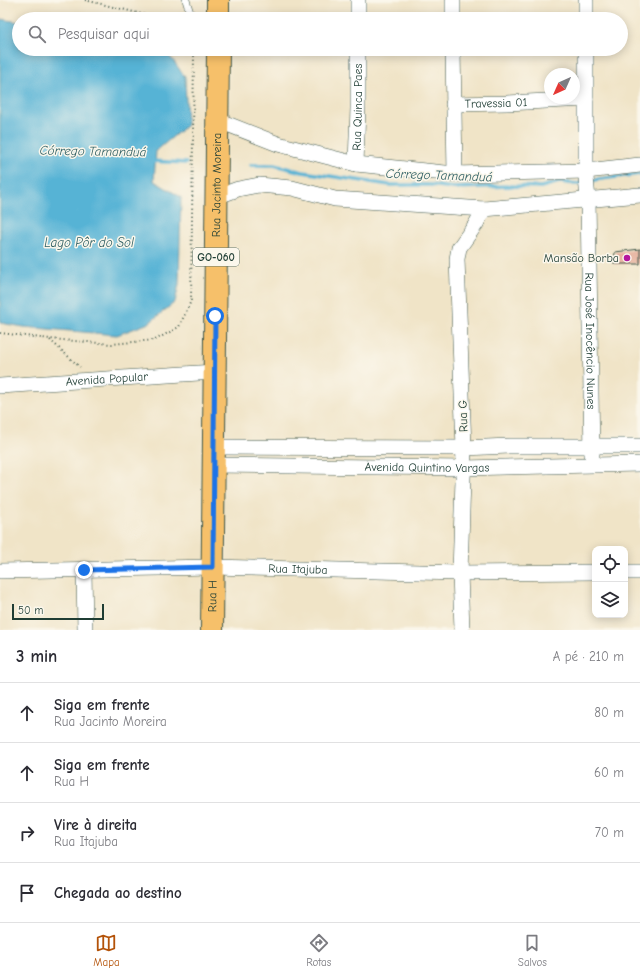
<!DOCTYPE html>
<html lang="pt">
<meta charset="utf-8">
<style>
:root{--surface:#fff;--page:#f2f2f3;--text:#2b2b33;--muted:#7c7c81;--line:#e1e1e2;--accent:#b45309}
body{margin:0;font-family:"Comic Neue",sans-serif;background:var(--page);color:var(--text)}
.controls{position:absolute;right:12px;bottom:12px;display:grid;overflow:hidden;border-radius:8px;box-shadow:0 2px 10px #0003}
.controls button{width:36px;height:36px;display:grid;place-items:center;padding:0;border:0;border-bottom:1px solid var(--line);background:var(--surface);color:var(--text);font:20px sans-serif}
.compass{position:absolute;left:544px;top:68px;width:36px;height:36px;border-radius:50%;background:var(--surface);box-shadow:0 2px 10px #0003;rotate:225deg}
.scale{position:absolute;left:12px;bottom:10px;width:92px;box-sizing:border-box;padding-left:4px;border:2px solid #1f3d34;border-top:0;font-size:11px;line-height:14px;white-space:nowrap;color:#1f3d34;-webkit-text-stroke:3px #fbf7ec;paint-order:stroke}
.stop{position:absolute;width:12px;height:12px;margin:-9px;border:3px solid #1a73e8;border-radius:50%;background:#fff}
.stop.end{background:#1a73e8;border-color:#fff;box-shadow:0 1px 4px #0008}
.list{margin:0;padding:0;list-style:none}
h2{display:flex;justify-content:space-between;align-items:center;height:52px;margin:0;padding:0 16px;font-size:17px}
h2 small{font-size:13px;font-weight:400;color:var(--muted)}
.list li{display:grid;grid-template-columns:26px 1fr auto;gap:12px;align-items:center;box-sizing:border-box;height:60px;padding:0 16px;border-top:1px solid var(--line)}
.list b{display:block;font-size:15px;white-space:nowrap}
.list p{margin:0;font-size:13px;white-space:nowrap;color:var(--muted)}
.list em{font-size:13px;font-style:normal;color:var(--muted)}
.icon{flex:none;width:22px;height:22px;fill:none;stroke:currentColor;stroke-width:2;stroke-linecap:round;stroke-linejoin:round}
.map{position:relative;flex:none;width:640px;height:630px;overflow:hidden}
.search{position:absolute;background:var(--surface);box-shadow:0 2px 10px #0003;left:12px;right:12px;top:12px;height:44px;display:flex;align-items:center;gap:10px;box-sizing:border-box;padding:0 14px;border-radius:22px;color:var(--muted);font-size:15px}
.sheet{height:292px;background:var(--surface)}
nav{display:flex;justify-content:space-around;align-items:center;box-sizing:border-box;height:56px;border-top:1px solid var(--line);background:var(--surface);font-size:11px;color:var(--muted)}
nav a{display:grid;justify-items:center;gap:2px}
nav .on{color:var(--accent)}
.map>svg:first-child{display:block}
.water{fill:#57b3d5;stroke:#3b7884}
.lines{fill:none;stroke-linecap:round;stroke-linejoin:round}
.stream{stroke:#57b3d5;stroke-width:3.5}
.building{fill:#e3a792}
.lane-casing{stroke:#3e564a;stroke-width:8}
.street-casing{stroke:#3e564a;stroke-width:16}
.primary-casing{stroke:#3e564a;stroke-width:24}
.path{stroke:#3e564a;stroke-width:2;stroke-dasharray:1 3;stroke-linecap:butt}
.lane{stroke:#fff;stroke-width:7}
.street{stroke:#fff;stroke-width:15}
.primary{stroke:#f6c06b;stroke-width:22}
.route{stroke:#1a73e8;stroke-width:5}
.poi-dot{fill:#b5179e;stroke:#fbf7ec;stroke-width:1.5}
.labels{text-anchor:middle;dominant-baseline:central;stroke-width:3;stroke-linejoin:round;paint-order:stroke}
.shield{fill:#fbf7ec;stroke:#61756b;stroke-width:1}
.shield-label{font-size:11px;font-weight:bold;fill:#1f3d34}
.street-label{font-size:12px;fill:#1f3d34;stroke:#fbf7ec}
.poi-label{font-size:12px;fill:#1f3d34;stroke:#fbf7ec;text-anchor:end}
.water-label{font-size:13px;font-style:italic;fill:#306064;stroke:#fbf7ec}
</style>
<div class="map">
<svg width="640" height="630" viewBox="0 0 640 630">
<rect width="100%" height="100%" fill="#fbf7ec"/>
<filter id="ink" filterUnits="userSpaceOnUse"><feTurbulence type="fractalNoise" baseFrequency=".025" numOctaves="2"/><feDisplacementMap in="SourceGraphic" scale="8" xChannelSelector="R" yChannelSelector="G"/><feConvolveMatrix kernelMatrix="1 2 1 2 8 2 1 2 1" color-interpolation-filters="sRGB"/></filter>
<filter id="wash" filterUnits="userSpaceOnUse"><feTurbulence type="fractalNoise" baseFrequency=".012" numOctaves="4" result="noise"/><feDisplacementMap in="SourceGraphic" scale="16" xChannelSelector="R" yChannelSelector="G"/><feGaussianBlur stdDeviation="0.9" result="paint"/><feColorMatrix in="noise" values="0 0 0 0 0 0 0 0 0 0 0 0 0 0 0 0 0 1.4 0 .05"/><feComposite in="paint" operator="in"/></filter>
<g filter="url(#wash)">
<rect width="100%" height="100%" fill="#f0e4c7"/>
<!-- water -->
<path class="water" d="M0,19l19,3v27h141l12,10 13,18 2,48 -31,26 -2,30 27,16 -2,87 -4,18 -26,21 -32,12 -93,-8 -24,-4z"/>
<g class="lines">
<!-- stream -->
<g class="stream">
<path d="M151,161l35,2"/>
<path d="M251,165h23l29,7 87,13h41l22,3 56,-2 32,1 18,-5 19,2 5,-1"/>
<path d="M589,181l11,-2 40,-5"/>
</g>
</g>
<g id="blocks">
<!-- building -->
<path class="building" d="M640,249v15h-26l1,-12z"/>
</g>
</g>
<g filter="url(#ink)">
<use href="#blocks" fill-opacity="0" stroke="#3e564a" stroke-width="1"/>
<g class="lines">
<defs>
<path id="lane" d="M186,0l6,19"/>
<g id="street">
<path d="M358,0v19"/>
<path d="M453,19v-19"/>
<path d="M586,19v-19"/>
<path d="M453,49l2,125"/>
<path id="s1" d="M586,49v128l2,23 4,256"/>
<path id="s2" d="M453,104l54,-1 79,-4"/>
<path d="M217,120l61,24 78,20 99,10 131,-3 54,-6"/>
<path id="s3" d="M356,164l2,-56v-59"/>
<path d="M216,197l22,-8 21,-4 33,3 43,11 149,10 156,-14"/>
<path id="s4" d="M0,386l214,-14"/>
<path d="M215,447l249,1 45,-2h131"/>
<path id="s5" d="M214,465l250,3 176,-4"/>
<path d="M84,570l1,60"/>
<path id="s6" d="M0,571l213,-4 247,6 135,-1"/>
<path d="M625,572h15"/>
<path d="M462,630l-2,-57 4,-125 -7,-189 2,-11 17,-24 8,-15"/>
</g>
<g id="primary">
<path d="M218,19v-19"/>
<path id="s7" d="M212,630l6,-581"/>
</g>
</defs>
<!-- lane casing -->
<use href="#lane" class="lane-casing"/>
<!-- street casing -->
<use href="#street" class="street-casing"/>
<!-- primary casing -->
<use href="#primary" class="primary-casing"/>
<!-- path -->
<g class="path">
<path d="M85,0l77,19"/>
<path d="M0,333l50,6 62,5 43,-4 24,-13 12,-26 3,-246 -1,-6"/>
<path d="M50,340l30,27"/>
</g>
<!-- lane -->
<use href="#lane" class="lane"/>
<!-- street -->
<use href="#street" class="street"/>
<!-- primary -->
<use href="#primary" class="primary"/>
</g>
</g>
<g class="lines" filter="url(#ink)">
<!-- route -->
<path class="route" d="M84,570l129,-3 2,-251"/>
</g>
<!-- markers -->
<circle class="poi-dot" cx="627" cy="258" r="4"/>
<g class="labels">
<!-- shield labels -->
<rect class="shield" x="193" y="248" width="46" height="18" rx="3"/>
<g class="shield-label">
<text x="216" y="257">GO-060</text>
</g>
<!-- street labels -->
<g class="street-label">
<text stroke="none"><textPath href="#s2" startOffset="43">Travessia 01</textPath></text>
<text stroke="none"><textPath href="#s3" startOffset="57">Rua Quinca Paes</textPath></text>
<text stroke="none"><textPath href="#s7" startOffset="445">Rua Jacinto Moreira</textPath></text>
<text stroke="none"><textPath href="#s1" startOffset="292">Rua José Inocêncio Nunes</textPath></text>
<text stroke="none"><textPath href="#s4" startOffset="107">Avenida Popular</textPath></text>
<text transform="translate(463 416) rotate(-92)">Rua G</text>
<text stroke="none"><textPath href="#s5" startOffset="213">Avenida Quintino Vargas</textPath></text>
<text stroke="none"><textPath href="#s6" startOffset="298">Rua Itajuba</textPath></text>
<text stroke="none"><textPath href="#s7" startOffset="34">Rua H</textPath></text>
</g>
<!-- poi labels -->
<g class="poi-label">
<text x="619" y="258">Mansão Borba</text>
</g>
<!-- water labels -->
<g class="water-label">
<text transform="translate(93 151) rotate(1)">Córrego Tamanduá</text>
<text transform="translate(439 175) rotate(2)">Córrego Tamanduá</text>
<text x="89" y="242">Lago Pôr do Sol</text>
</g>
</g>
</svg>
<div class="controls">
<button><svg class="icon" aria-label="locate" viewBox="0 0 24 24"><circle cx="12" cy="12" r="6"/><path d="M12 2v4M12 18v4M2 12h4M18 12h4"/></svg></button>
<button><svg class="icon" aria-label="layers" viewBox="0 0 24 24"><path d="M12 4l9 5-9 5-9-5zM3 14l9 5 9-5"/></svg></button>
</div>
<svg class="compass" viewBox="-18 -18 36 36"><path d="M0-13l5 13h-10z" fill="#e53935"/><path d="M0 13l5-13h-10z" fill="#7c7c81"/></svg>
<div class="scale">50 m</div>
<div class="stop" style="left:215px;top:316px"></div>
<div class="stop end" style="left:84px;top:570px"></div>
<div class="search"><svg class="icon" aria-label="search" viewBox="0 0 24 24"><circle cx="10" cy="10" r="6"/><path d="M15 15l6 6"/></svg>Pesquisar aqui</div>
</div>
<section class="sheet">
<h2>3 min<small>A pé · 210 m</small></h2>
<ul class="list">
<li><svg class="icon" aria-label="ahead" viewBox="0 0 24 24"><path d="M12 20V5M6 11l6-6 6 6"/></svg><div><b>Siga em frente</b><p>Rua Jacinto Moreira</p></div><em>80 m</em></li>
<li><svg class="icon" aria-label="ahead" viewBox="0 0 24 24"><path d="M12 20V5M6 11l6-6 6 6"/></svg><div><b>Siga em frente</b><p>Rua H</p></div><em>60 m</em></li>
<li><svg class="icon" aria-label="right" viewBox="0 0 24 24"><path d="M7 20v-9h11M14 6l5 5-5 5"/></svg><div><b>Vire à direita</b><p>Rua Itajuba</p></div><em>70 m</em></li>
<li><svg class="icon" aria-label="arrive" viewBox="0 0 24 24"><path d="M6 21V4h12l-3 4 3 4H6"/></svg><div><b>Chegada ao destino</b></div></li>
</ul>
</section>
<nav>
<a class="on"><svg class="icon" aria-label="map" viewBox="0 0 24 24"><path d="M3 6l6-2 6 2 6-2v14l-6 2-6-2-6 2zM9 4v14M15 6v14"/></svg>Mapa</a>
<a><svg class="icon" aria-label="directions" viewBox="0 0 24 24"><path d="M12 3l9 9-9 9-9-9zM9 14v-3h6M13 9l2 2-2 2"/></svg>Rotas</a>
<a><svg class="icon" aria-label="saved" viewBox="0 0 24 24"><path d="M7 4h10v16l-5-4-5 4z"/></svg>Salvos</a>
</nav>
